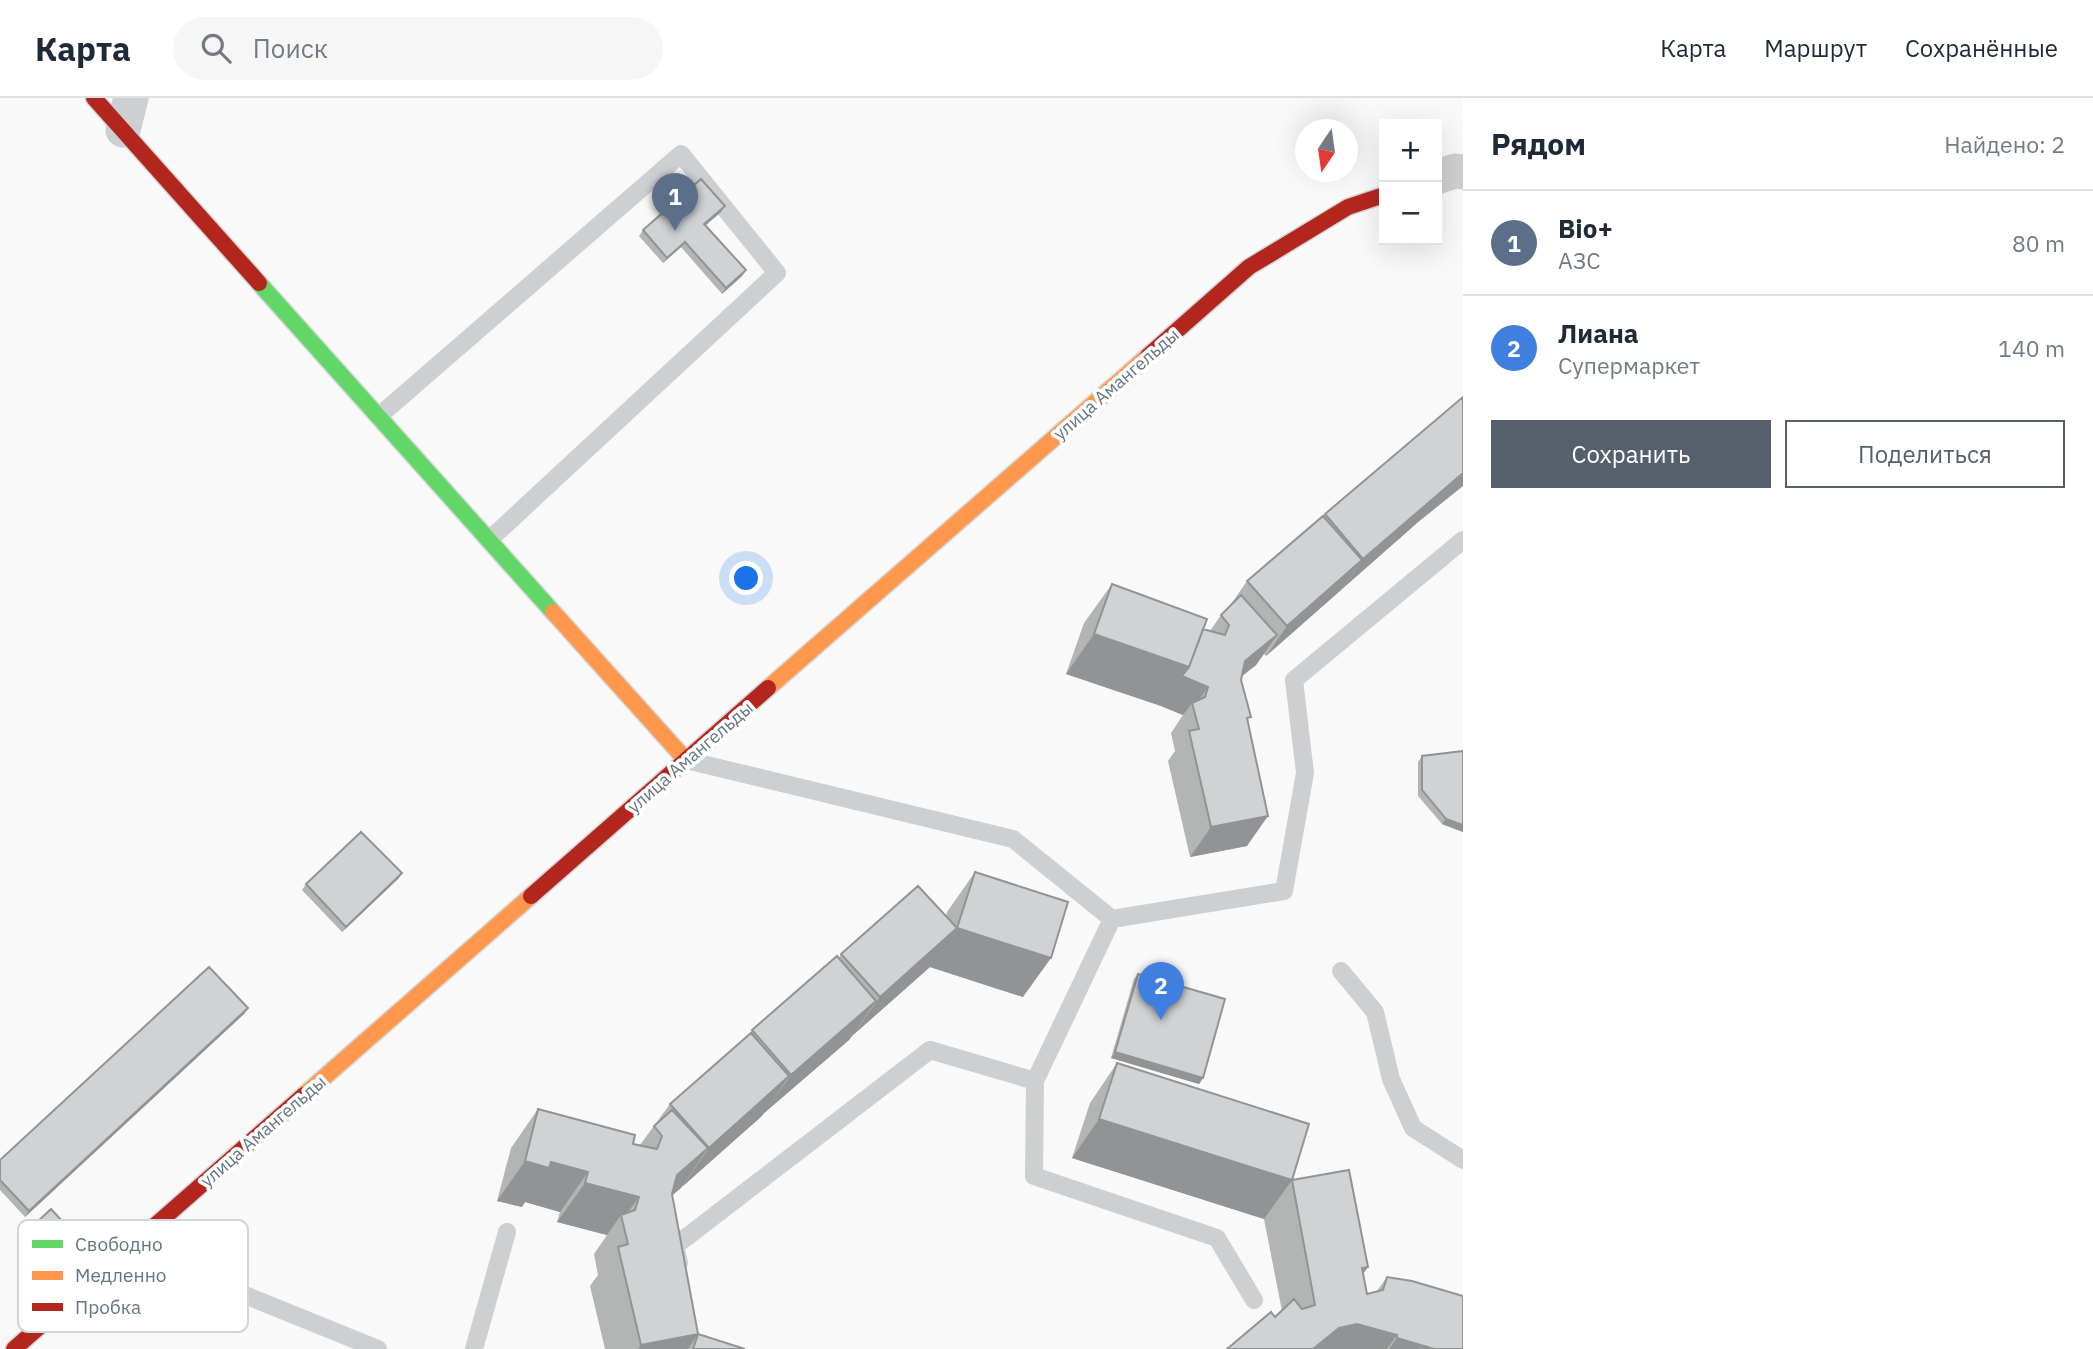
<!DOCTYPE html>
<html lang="ru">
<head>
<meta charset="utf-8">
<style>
	body { margin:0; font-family:"IBM Plex Sans",sans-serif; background:#f6f6f7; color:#1f2937 }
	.controls { position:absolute; right:21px; top:21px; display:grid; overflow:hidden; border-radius:0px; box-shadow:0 7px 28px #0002 }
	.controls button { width:63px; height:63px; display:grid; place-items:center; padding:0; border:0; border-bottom:2px solid #e0e1e3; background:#fff; color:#1f2937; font:35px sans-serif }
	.compass { position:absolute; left:1295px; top:21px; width:63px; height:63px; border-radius:50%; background:#fff; box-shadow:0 7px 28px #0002; rotate:193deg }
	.you { position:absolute; left:747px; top:481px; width:24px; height:24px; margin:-18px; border:5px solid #fff; border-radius:50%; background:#1a73e8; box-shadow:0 0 0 10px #1a73e833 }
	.badge { display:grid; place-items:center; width:46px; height:46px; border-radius:50%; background:#56606c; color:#fff; font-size:23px; font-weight:700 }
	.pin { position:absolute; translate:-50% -58px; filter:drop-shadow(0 2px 4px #0008) }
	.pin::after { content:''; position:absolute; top:37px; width:24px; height:21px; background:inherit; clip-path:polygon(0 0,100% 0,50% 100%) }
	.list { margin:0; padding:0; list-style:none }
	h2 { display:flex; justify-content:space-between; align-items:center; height:91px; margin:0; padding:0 28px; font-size:30px }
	h2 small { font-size:23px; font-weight:400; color:#747a83 }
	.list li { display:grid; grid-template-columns:46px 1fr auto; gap:21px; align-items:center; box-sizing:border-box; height:105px; padding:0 28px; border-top:2px solid #e0e1e3 }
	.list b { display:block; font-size:26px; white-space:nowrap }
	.list p { margin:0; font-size:23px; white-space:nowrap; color:#747a83 }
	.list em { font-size:23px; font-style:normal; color:#747a83 }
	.actions { display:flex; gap:14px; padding:21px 28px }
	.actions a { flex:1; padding:16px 0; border:2px solid #56606c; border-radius:0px; text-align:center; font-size:24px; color:#56606c }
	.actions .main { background:#56606c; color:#fff }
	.icon { flex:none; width:38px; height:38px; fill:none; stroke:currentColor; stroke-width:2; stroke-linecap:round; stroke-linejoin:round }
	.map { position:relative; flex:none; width:1463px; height:1251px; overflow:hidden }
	header { display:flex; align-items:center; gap:42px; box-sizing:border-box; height:98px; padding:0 35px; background:#fff; border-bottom:2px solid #e0e1e3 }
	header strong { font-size:33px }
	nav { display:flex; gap:38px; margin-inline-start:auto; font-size:24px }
	.search { width:490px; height:63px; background:#f6f6f7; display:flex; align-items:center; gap:18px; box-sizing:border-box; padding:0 24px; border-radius:38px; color:#747a83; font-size:26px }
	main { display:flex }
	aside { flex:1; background:#fff }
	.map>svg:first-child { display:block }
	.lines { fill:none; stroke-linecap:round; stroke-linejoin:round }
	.fast-casing { stroke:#d5d6d7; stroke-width:19 }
	.slow-casing { stroke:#d5d6d7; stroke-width:19 }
	.jam-casing { stroke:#d5d6d7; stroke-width:19 }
	.lane { stroke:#cecfd0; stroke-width:18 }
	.street { stroke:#cecfd0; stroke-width:35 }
	.fast { stroke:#63d668; stroke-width:16 }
	.slow { stroke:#ff974d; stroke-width:16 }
	.jam { stroke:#b3261e; stroke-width:16 }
	.wall { fill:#b3b5b5 }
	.shaded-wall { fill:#929394 }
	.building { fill:#d0d2d3; stroke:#929394; stroke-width:2 }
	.labels { text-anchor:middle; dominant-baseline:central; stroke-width:7; stroke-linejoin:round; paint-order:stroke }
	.street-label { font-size:18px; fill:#657683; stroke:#fff }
	.key { fill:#fff; stroke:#d1d6da; stroke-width:2 }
	.key-label { font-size:19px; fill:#657683 }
</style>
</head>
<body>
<header>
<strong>Карта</strong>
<div class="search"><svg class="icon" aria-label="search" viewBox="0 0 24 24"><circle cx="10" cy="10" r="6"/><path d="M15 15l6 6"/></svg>Поиск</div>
<nav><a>Карта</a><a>Маршрут</a><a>Сохранённые</a></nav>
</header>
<main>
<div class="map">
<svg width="1463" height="1251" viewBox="0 0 1463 1251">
	<rect width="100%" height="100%" fill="#f9f9f9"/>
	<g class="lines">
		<g class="fast-casing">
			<path id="fast" d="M259 185 553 514"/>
		</g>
		<g class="slow-casing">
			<path id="slow" d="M553 514 686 662
				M768 590 1148 258
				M304 997 531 798"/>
		</g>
		<g class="jam-casing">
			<path id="jam" d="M94 0 259 185
				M1148 258 1249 169 1348 109 1384 97
				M531 798 768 590
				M14 1251 304 997"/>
		</g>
		<path class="lane" d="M379 318 681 56 777 175 489 442
			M686 662 1013 741 1112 821 1035 983 1034 1078 1217 1140 1254 1202
			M1112 821 1284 793 1305 675 1294 582 1463 442
			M1341 873 1375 914 1391 981 1413 1030 1463 1062
			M129 1150 378 1251
			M679 1165 675 1148 930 952 1035 983
			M474 1251 507 1134"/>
		<path class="street" d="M123 32 131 0
			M1437 79 1455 73 1463 74"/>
		<use href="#fast" class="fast"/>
		<use href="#slow" class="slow"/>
		<use href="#jam" class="jam"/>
	</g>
	<path class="wall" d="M725 108 721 114 706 127 746 172 742 178 722 196 681 149 663 165 639 138 643 132Z
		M1325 416 1417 425 1266 558 1264 556 1256 567 1241 579V582L1248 624 1247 748 1190 759 1168 663 1175 653 1171 635 1183 617 1161 608 1066 576 1084 525 1112 486 1203 531 1210 533 1221 517 1229 509 1247 483Z
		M1463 653V734L1442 726 1418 698V664L1422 658Z
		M975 774 1023 899 930 869 852 938 849 942 763 1016 672 1097 698 1236 745 1251H605L590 1188 598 1177 594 1156 607 1137 557 1124 560 1114 525 1104 522 1109 497 1103 511 1050 538 1011 633 1046 640 1047 670 1006 750 936 752 932 839 860 841 856 946 818 947 814Z
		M402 775 398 781 342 834 302 792 306 786Z
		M1138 876 1203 980 1199 986 1111 960 1134 881Z
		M248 910 244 916 25 1119 0 1092V1062Z
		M1117 965 1292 1082 1363 1177 1367 1196 1377 1193 1387 1179 1463 1251H1227L1275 1219 1282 1213 1264 1121 1072 1060 1090 1005Z
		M36 1125 60 1131 46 1145 32 1130Z"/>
	<path class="shaded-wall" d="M725 108 721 114 700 132 704 126Z
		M685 144 681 149 663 165 667 160Z
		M746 172 742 178 722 196 726 190Z
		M1463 375V388L1417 425 1342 491 1363 461Z
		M1362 462 1341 492 1266 558 1287 528Z
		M1094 536 1189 569 1208 589 1193 610 1192 605 1183 617 1161 608 1066 576Z
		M1277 537 1256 567 1223 593 1245 563Z
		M1268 718 1247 748 1190 759 1211 729Z
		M1446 721 1463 727V734L1442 726Z
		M402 775 398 781 342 834 346 829Z
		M957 830 1051 860 1023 899 930 869 852 938 880 899Z
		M876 903 849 942 763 1016 791 977Z
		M248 910 244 916 25 1119 29 1113Z
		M1115 954 1203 980 1199 986 1111 960Z
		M789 978 762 1018 682 1089 709 1050Z
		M1099 1021 1292 1082 1264 1121 1072 1060Z
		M708 1050 681 1090 649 1117 677 1077Z
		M525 1063 551 1064 588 1074 560 1114 525 1104 522 1109 497 1103Z
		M585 1085 639 1099 622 1122 621 1117 607 1137 557 1124Z
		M64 1125 60 1131 46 1145 50 1139Z
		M1368 1169 1341 1208 1362 1170Z
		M1357 1226 1397 1237 1387 1251H1313L1339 1230Z
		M698 1236 688 1251H638L641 1247Z
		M1397 1240 1434 1251H1389Z"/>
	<path class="building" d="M701 81 725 108 704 126 746 172 726 190 685 144 667 160 643 132Z
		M1463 299V375L1363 461 1325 416Z
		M1323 418 1362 462 1287 528 1247 483Z
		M1112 486 1207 521 1189 569 1094 536Z
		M1241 497 1277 537 1245 563 1241 582 1251 619 1247 620 1268 718 1211 729 1189 633 1199 631 1192 605 1205 599 1208 589 1182 578 1189 569 1203 531 1225 537 1229 527 1221 517Z
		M1463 653V727L1446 721 1422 692V658Z
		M361 734 402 775 346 829 306 786Z
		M975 774 1068 804 1051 860 957 830Z
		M918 788 957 830 880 899 841 856Z
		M837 858 876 903 791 977 752 932Z
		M209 869 248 910 29 1113 0 1082V1062Z
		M1138 876 1225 901 1203 980 1115 954Z
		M751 935 789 978 709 1050 670 1006Z
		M1117 965 1309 1026 1292 1082 1099 1021Z
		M538 1011 635 1037 633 1046 657 1051 662 1038 654 1028 672 1012 708 1050 677 1077 672 1096 698 1236 745 1251H693L698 1236 641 1247 618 1149 628 1146 621 1117 635 1112 639 1099 585 1085 588 1074 551 1064 549 1070 525 1063Z
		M1349 1072 1368 1169 1362 1170 1367 1196 1383 1192 1387 1179 1412 1183 1463 1198V1251H1434L1397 1240V1237L1357 1226 1339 1230 1313 1251H1227L1271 1214 1275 1219 1294 1201 1302 1211 1315 1207 1292 1082Z
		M51 1111 64 1125 50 1139 36 1125Z"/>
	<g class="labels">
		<g class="street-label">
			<text transform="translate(1116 286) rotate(-41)">улица Амангельды</text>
			<text transform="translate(690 659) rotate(-41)">улица Амангельды</text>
			<text transform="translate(263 1033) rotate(-41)">улица Амангельды</text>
		</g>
	</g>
	<rect x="18" y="1122" width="230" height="112" rx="10" class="key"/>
	<rect x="32" y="1142" width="31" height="8" fill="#63d668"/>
	<rect x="32" y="1173" width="31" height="9" fill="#ff974d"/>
	<rect x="32" y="1205" width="31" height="8" fill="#b3261e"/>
	<g class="key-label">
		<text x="75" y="1153">Свободно</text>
		<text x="75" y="1184">Медленно</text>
		<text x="75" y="1216">Пробка</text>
	</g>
</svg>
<div class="controls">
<button>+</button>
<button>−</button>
</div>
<svg class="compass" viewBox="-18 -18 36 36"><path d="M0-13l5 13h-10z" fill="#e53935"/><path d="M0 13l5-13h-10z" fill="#747a83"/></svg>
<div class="you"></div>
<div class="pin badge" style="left:675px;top:133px;background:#5c6f8a">1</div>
<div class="pin badge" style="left:1161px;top:922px;background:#3f7fe0">2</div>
</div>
<aside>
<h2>Рядом<small>Найдено: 2</small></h2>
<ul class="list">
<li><span class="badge" style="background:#5c6f8a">1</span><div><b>Bio+</b><p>АЗС</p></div><em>80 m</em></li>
<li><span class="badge" style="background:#3f7fe0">2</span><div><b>Лиана</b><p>Супермаркет</p></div><em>140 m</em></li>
</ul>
<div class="actions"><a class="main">Сохранить</a><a>Поделиться</a></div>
</aside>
</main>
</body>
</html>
